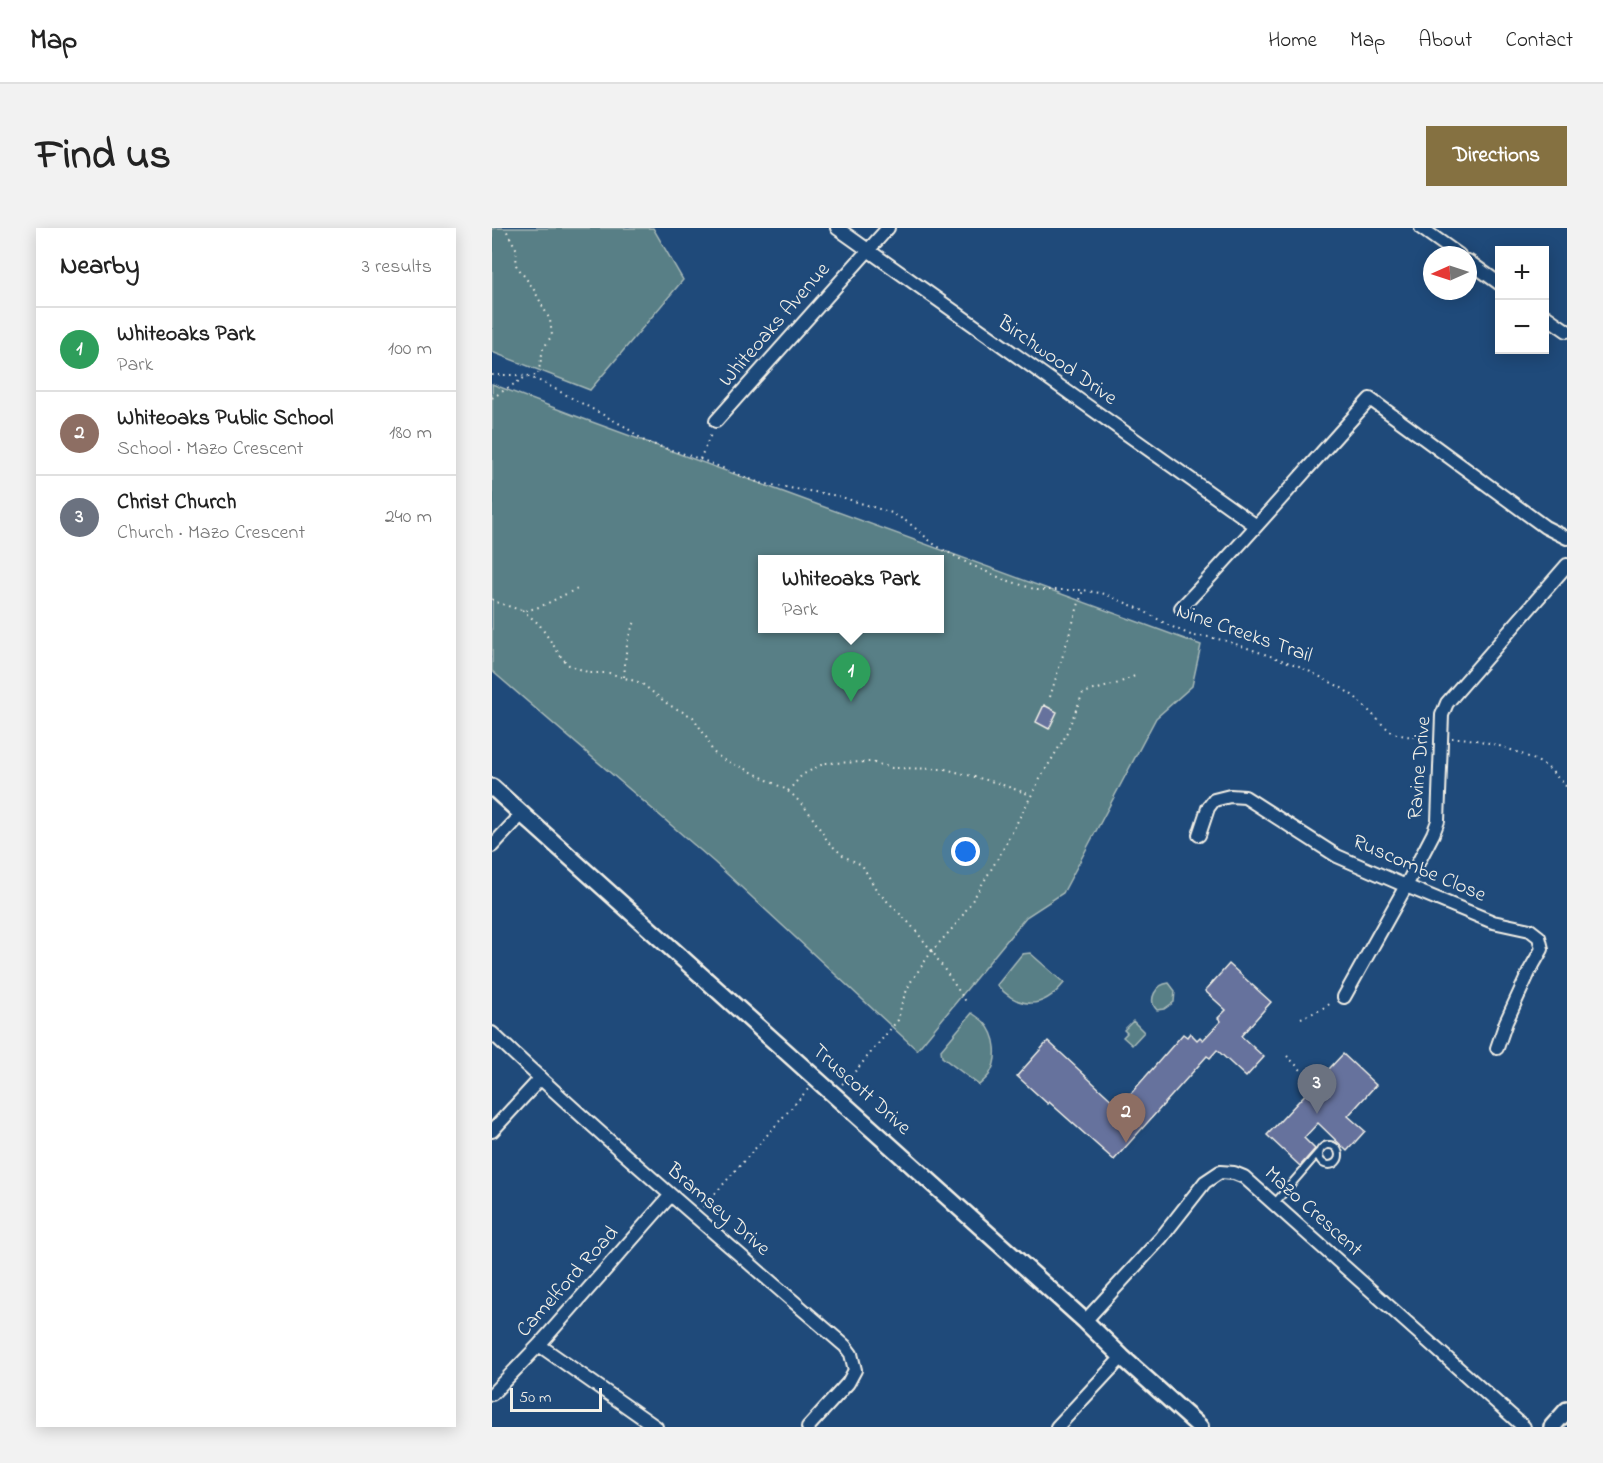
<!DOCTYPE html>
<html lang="en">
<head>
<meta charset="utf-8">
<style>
	body { margin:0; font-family:"Indie Flower",sans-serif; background:#f2f2f2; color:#222 }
	.controls { position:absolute; right:18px; top:18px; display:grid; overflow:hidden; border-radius:0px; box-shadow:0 3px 15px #0003 }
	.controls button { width:54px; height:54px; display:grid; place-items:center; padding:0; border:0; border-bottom:2px solid #e0e0e0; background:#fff; color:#222; font:30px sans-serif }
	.compass { position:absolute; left:931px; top:18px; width:54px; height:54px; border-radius:50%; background:#fff; box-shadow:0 3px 15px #0003; rotate:267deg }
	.scale { position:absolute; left:18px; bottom:15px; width:92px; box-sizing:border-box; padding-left:6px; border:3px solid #f4f1e8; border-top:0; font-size:16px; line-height:21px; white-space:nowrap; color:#f4f1e8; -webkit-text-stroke:4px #1f4a7a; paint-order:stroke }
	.you { position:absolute; left:474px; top:624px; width:21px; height:21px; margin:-15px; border:4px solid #fff; border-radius:50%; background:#1a73e8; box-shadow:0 0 0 9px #1a73e833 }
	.badge { display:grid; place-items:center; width:39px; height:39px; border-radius:50%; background:#857141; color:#fff; font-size:20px; font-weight:700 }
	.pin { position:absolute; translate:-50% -50px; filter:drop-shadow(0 2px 3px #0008) }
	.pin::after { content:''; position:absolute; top:32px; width:21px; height:18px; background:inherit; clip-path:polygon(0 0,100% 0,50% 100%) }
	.popup { position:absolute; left:266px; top:327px; width:186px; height:78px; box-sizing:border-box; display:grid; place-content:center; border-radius:0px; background:#fff; filter:drop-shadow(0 2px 4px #0005); font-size:20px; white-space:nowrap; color:#767676 }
	.popup b { font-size:22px; color:#222 }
	.popup::after { content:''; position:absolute; left:50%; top:100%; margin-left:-12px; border:12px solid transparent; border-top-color:#fff }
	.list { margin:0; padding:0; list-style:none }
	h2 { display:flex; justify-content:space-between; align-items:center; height:78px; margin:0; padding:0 24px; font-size:26px }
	h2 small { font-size:20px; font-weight:400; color:#767676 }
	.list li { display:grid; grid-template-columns:39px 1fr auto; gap:18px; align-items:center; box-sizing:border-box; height:84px; padding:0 24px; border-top:2px solid #e0e0e0 }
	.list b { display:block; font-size:22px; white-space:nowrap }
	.list p { margin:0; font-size:20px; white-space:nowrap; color:#767676 }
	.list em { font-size:20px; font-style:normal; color:#767676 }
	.map { position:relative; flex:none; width:1075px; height:1199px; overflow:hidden; border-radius:0px }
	header { display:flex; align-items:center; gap:36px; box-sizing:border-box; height:84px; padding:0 30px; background:#fff; border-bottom:2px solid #e0e0e0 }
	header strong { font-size:28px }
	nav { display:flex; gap:33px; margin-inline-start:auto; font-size:21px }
	.intro { display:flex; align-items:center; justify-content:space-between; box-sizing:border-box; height:144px; padding:0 36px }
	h1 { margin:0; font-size:42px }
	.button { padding:15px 27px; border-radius:0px; background:#857141; color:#fff; font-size:21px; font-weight:700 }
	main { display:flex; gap:36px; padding:0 36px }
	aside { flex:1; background:#fff; border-radius:0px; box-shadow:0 3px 15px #0003 }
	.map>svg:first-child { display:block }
	.green { fill:#587f86; stroke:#a6b8b7; stroke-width:1.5; fill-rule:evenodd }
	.building { fill:#66729d; stroke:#f4f1e8; stroke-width:1.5 }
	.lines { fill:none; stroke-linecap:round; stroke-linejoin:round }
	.service-casing { stroke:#f4f1e8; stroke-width:10 }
	.minor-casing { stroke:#f4f1e8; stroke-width:16 }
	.tertiary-casing { stroke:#f4f1e8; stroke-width:20 }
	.path { stroke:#f4f1e8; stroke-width:2; stroke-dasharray:1.5 4.5; stroke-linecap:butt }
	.service { stroke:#1f4a7a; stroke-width:6 }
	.minor { stroke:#1f4a7a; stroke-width:12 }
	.tertiary { stroke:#1f4a7a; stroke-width:15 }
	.labels { text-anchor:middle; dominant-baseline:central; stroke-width:4.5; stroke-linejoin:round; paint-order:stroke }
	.street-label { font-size:21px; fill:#f4f1e8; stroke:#1f4a7a }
</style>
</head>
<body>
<header>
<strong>Map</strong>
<nav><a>Home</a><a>Map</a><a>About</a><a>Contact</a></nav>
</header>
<div class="intro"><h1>Find us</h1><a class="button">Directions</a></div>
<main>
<aside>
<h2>Nearby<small>3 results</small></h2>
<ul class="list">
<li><span class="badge" style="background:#2e9e5b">1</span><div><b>Whiteoaks Park</b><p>Park</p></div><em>100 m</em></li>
<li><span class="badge" style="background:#8d6e63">2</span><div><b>Whiteoaks Public School</b><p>School · Mazo Crescent</p></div><em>180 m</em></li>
<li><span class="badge" style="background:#6b7280">3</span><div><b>Christ Church</b><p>Church · Mazo Crescent</p></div><em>240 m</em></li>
</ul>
</aside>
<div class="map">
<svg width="1075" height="1199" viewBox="0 0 1075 1199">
	<rect width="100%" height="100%" fill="#1f4a7a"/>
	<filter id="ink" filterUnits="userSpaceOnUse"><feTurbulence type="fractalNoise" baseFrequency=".0167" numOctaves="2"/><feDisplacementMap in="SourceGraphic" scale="12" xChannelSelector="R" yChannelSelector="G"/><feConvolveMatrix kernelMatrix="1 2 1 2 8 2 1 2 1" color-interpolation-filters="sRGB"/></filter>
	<g filter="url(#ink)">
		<path class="green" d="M0 0H161L191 52 98 162 0 124Z
			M0 156 81 187 709 417 700 458 664 490 571 665 534 689 425 822 222 634 0 443ZM270 332H448V400H270Z
			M538 725 572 755C551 781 527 782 505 757L530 726Z
			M677 755 683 763 682 774 672 781 665 782C655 772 664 756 677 755Z
			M480 785C484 788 489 791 492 794 505 808 507 831 497 847 494 851 490 854 487 857L450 829 449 822Z
			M641 793 652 804 640 817 631 809 635 805 632 802Z"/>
		<path class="building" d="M552 477 565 484 557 501 544 494Z
			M737 736 779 774 749 808 772 829 754 849 725 822 718 830 715 828 622 932 557 874 556 876 525 848 556 813 627 879 691 806 695 809 698 805 705 812 708 809 711 812 729 793 726 790 734 782 713 763Z
			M851 826 884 857 856 888 873 903 855 923 826 895 812 910 823 921 808 938 775 907Z"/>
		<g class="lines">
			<g class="service-casing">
				<path id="service" d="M827 927a10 10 0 1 1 20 0a10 10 0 1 1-20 0Z
					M782 976 826 925"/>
			</g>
			<g class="minor-casing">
				<path id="minor" d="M345 0 763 297
					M929 0 967 27
					M976 33 1008 56
					M1052 87 1075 103
					M224 193 396 0
					M689 380C754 312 815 240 878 171L1053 299 1075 310
					M707 607 716 580 722 572 738 568 753 569 845 628 914 658 1001 694 1038 702 1047 709 1050 721 1038 742 1014 794 1005 820
					M0 618 30 586
					M852 769 914 658 941 606 946 593 950 487 955 475 1075 337
					M0 805C114 913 234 1015 353 1118L359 1126 363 1142 356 1155 316 1199
					M0 903 48 851
					M593 1093 669 1010 713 954 728 944 742 945 752 949 1032 1199
					M47 1117 164 1199
					M0 1166 47 1117 179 967
					M565 1199 630 1129"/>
			</g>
			<g class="tertiary-casing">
				<path id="tertiary" d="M0 559 593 1093 630 1129 708 1199
					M1060 1199 1075 1182"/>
			</g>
			<path class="path" d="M0 147H24L35 148 50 154 132 198 154 214 208 231 268 255 346 268 400 285 417 295 443 317 477 336 511 351 545 362H591L613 366 648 381 676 397 701 408 717 409 735 413 807 438 848 459 863 469 891 497 901 505 913 508 936 510
				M0 170 35 148 46 147 51 121 60 107 58 92 41 60 24 37 25 22 13 0
				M208 231 220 204
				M0 371 3 374C12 376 22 381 31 382 48 383 71 365 89 360
				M30 382 47 396 70 430 77 437 98 445H117L149 455 177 477 201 489 214 509 221 524 233 533 250 539 293 561 302 568 316 583 337 615 353 629 370 637 385 663 418 696 440 723 475 775
				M132 449C134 430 133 411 143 394
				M558 469 591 362
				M960 510C987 509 1032 524 1055 539 1062 545 1068 553 1075 559
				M296 563 310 547 333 535 379 534 400 540 453 541 502 554 539 567
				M809 790 826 783 841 774
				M795 828 823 856
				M350 856 356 852 406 792 410 774 418 755 440 723 467 693 485 665 509 625 549 549 572 511 591 465 624 456 645 447
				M211 979 317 860"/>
			<use href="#service" class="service"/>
			<use href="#minor" class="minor"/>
			<use href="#tertiary" class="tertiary"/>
		</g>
	</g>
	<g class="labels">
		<g class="street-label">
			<text transform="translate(283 97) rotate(-49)">Whiteoaks Avenue</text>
			<text transform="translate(565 133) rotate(35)">Birchwood Drive</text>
			<text transform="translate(752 406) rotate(19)">Nine Creeks Trail</text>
			<text transform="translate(928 540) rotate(-85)">Ravine Drive</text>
			<text transform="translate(927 641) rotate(23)">Ruscombe Close</text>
			<text transform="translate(369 862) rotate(42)">Truscott Drive</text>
			<text transform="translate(226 982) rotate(41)">Bramsey Drive</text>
			<text transform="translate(821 984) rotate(42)">Mazo Crescent</text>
			<text transform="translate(76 1054) rotate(-48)">Camelford Road</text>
		</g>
	</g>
</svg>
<div class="controls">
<button>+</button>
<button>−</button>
</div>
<svg class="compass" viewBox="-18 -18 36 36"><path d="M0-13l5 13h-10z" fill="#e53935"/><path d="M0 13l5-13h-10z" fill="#767676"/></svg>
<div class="scale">50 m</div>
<div class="you"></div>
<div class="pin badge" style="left:359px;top:474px;background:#2e9e5b">1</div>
<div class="popup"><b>Whiteoaks Park</b>Park</div>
<div class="pin badge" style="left:634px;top:915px;background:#8d6e63">2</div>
<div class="pin badge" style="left:825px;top:886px;background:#6b7280">3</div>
</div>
</main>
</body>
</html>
